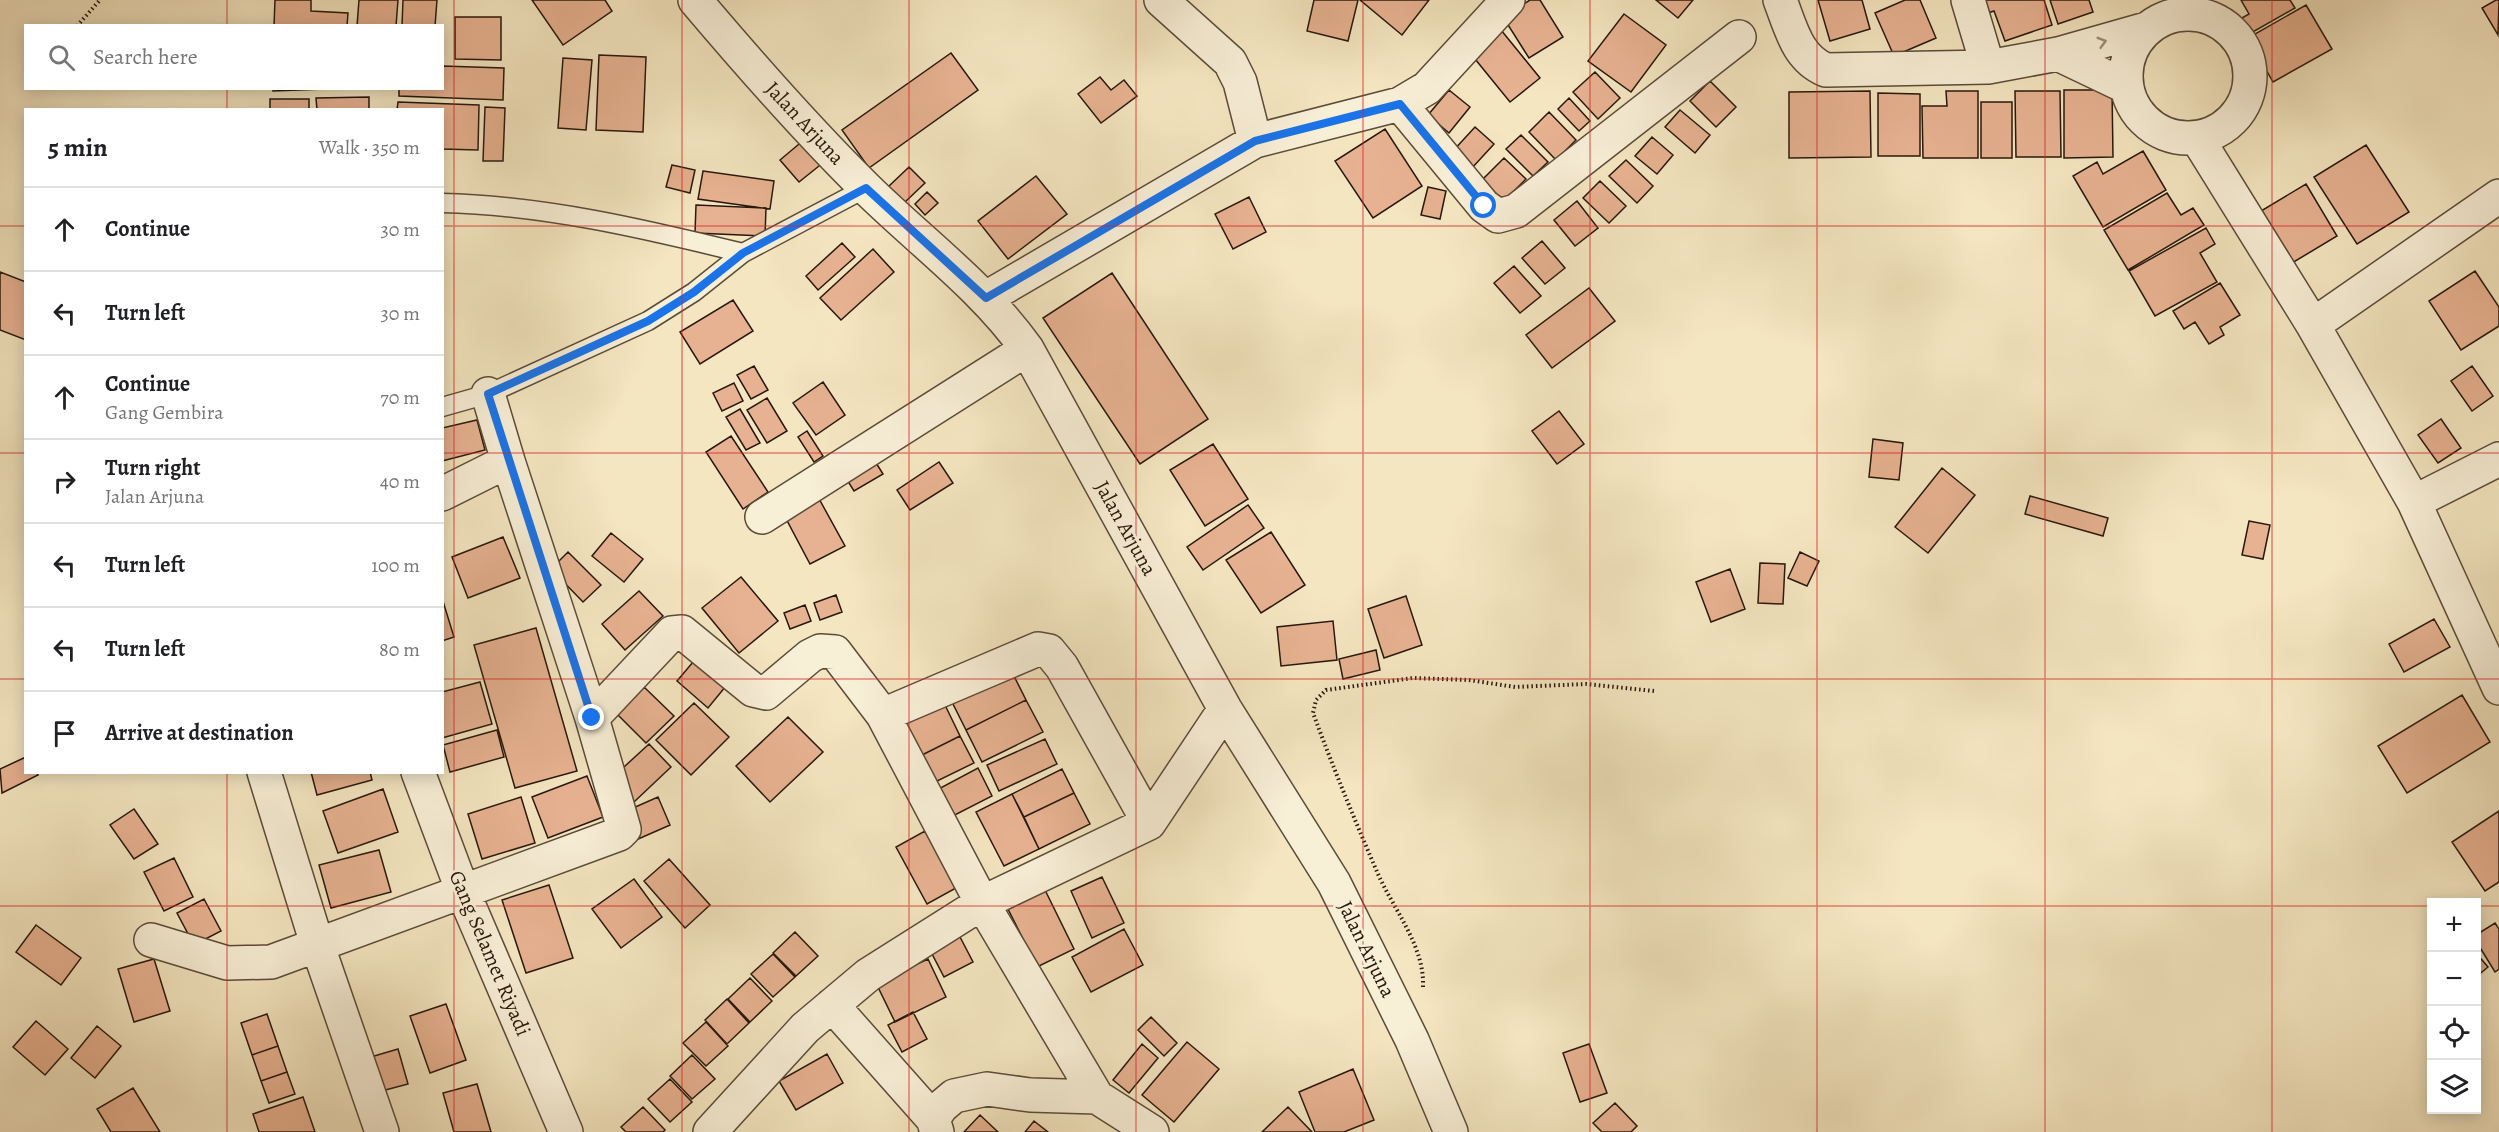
<!DOCTYPE html>
<html lang="en">
<head>
<meta charset="utf-8">
<style>
	body { margin:0; font-family:Alegreya,serif; background:#f2f2f2; color:#202124 }
	.controls { position:absolute; right:18px; bottom:18px; display:grid; overflow:hidden; border-radius:0px; box-shadow:0 3px 15px #0003 }
	.controls button { width:54px; height:54px; display:grid; place-items:center; padding:0; border:0; border-bottom:2px solid #e0e0e0; background:#fff; color:#202124; font:30px sans-serif }
	.stop { position:absolute; width:18px; height:18px; margin:-14px; border:4px solid #1a73e8; border-radius:50%; background:#fff }
	.stop.end { background:#1a73e8; border-color:#fff; box-shadow:0 2px 6px #0008 }
	.list { margin:0; padding:0; list-style:none }
	h2 { display:flex; justify-content:space-between; align-items:center; height:78px; margin:0; padding:0 24px; font-size:26px }
	h2 small { font-size:20px; font-weight:400; color:#757577 }
	.list li { display:grid; grid-template-columns:39px 1fr auto; gap:18px; align-items:center; box-sizing:border-box; height:84px; padding:0 24px; border-top:2px solid #e0e0e0 }
	.list b { display:block; font-size:22px; white-space:nowrap }
	.list p { margin:0; font-size:20px; white-space:nowrap; color:#757577 }
	.list em { font-size:20px; font-style:normal; color:#757577 }
	.icon { flex:none; width:33px; height:33px; fill:none; stroke:currentColor; stroke-width:2; stroke-linecap:round; stroke-linejoin:round }
	.map { position:relative; flex:none; width:2499px; height:1132px; overflow:hidden }
	.search { position:absolute; background:#fff; box-shadow:0 3px 15px #0003; left:24px; top:24px; width:420px; height:66px; display:flex; align-items:center; gap:15px; box-sizing:border-box; padding:0 21px; border-radius:0px; color:#757577; font-size:22px }
	.panel { position:absolute; background:#fff; box-shadow:0 3px 15px #0003; left:24px; top:108px; width:420px; height:666px; border-radius:0px }
	.map>svg:first-child { display:block }
	.building { fill:#e7b291; stroke:#28180b; stroke-width:1.5 }
	.lines { fill:none; stroke-linecap:round; stroke-linejoin:round }
	.service-casing { stroke:#5b4c38; stroke-width:21 }
	.minor-casing { stroke:#5b4c38; stroke-width:36 }
	.path { stroke:#28180b; stroke-width:4; stroke-dasharray:1.5 3; stroke-linecap:butt }
	.service { stroke:#f8efd7; stroke-width:18 }
	.minor { stroke:#f8efd7; stroke-width:33 }
	.oneway { stroke:#9a8e7b }
	.route { stroke:#1a73e8; stroke-width:8 }
	.grid { fill:none; stroke:#d62828; stroke-width:1.5; stroke-opacity:0.55 }
	.labels { text-anchor:middle; dominant-baseline:central; stroke-width:5; stroke-linejoin:round; paint-order:stroke }
	.street-label { font-size:21px; fill:#28180b; stroke:#f8efd7 }
</style>
</head>
<body>
<div class="map">
<svg width="2499" height="1132" viewBox="0 0 2499 1132">
	<rect width="100%" height="100%" fill="#f4e6c1"/>
	<filter id="stains"><feTurbulence type="fractalNoise" baseFrequency=".00333" numOctaves="4"/><feColorMatrix values="0 0 0 0 .2 0 0 0 0 .09 0 0 0 0 .02 0 0 0 .5 -.17"/></filter>
	<radialGradient id="worn" r=".72"><stop offset=".6" stop-color="#630" stop-opacity="0"/><stop offset="1" stop-color="#630" stop-opacity=".3"/></radialGradient>
	<path class="building" d="M275 0H311V11L348 13 347 26H274Z
		M359 0H398L396 26H357Z
		M403 0H437L435 26H402Z
		M532 0H605L612 11 563 45Z
		M1314 0H1358L1348 41 1307 31Z
		M1360 0H1429L1402 35Z
		M1530 0H1540L1563 37 1529 58 1503 17Z
		M1656 0H1693L1678 18Z
		M1818 0H1862L1870 29 1830 41Z
		M1905 0H1920L1936 38 1894 56 1875 13Z
		M1977 0H2044L2052 25 2005 41 1994 11 1982 15Z
		M2050 0H2089L2093 12 2058 24Z
		M2241 0H2290L2295 8 2244 37 2235 22 2249 14Z
		M2496 0H2499L2498 35 2482 8Z
		M2306 5 2332 49 2273 82 2248 38Z
		M1624 14 1666 45 1631 92 1588 61Z
		M455 17H501V60L455 59Z
		M1501 30 1540 78 1510 102 1471 54Z
		M951 53 978 90 869 168 842 130Z
		M599 55 646 57 643 132 596 130Z
		M563 58 592 60 586 130 558 128Z
		M442 66 504 68 503 100 399 96V88H442Z
		M1595 72 1620 98 1598 119 1573 92Z
		M1100 77 1111 90 1124 80 1137 96 1101 123 1078 94Z
		M1710 81 1736 107 1716 127 1690 101Z
		M273 88H352L273 91Z
		M1449 90 1470 107 1449 133 1428 115Z
		M2064 90H2112L2113 157 2064 158Z
		M1870 91 1871 157 1789 158V92Z
		M1946 91H1978V158H1923L1922 106H1947Z
		M2015 91H2060L2061 157H2016Z
		M1878 93 1920 94V156H1878Z
		M369 97V110H317L316 98Z
		M1569 98 1590 121 1579 131 1558 109Z
		M270 99H309V110H270Z
		M398 102 479 105 478 150 442 149V110H397Z
		M1981 102H2012V158H1981Z
		M485 107 505 108 503 161H483Z
		M1680 110 1710 135 1695 153 1665 127Z
		M1549 112 1576 140 1556 160 1529 132Z
		M1475 127 1494 144 1472 168 1453 151Z
		M1385 129 1422 186 1373 218 1335 161Z
		M1521 135 1548 162 1533 176 1506 149Z
		M1652 137 1673 155 1657 174 1635 156Z
		M805 139 824 162 799 182 780 160Z
		M2366 145 2409 212 2357 244 2314 177Z
		M2143 151 2166 190 2103 227 2073 176 2097 162 2103 174Z
		M1504 158 1526 179 1504 201 1482 180Z
		M1626 160 1653 186 1637 203 1609 176Z
		M672 165 695 170 690 193 666 187Z
		M909 167 925 183 904 203 888 187Z
		M703 171 774 181 770 209 698 199Z
		M1036 176 1067 214 1008 259 978 221Z
		M1600 181 1626 206 1609 223 1583 198Z
		M2306 184 2337 236 2292 263 2261 211Z
		M1428 187 1446 191 1440 219 1421 215Z
		M927 192 938 203 925 215 915 204Z
		M2167 193 2181 215 2193 208 2204 225 2128 270 2104 230Z
		M1249 197 1266 232 1233 249 1215 214Z
		M1577 201 1598 228 1575 246 1554 220Z
		M696 205 766 208 765 236 695 233Z
		M2206 228 2215 244 2200 253 2217 282 2155 316 2129 271Z
		M1542 241 1565 268 1545 284 1522 258Z
		M842 243 855 257 818 290 806 276Z
		M873 249 894 272 841 320 820 298Z
		M1514 266 1541 296 1520 313 1494 283Z
		M2475 271 2499 307V326L2461 350 2429 301Z
		M0 272 26 282V340L0 330Z
		M1112 273 1208 419 1140 464 1043 318Z
		M2220 283 2240 315 2220 327 2224 335 2209 344 2195 322 2184 329 2173 311Z
		M1589 288 1615 321 1552 368 1526 335Z
		M733 300 753 331 700 364 680 332Z
		M754 366 768 390 751 399 737 375Z
		M2472 366 2493 396 2472 411 2451 381Z
		M823 382 845 415 816 435 793 403Z
		M734 383 743 401 722 411 713 393Z
		M767 398 787 431 767 443 747 410Z
		M740 409 760 443 746 450 726 417Z
		M1559 411 1584 444 1557 464 1532 431Z
		M2441 419 2461 448 2438 463 2418 435Z
		M477 420 485 450 442 461V428Z
		M807 431 823 456 814 462 798 437Z
		M731 436 768 492 743 509 706 452Z
		M1873 439 1903 443 1899 480 1869 477Z
		M1213 444 1248 499 1205 526 1170 470Z
		M873 458 883 474 854 491 844 475Z
		M939 462 953 483 910 510 897 490Z
		M1942 468 1975 495 1928 553 1895 527Z
		M817 495 845 546 810 564 783 513Z
		M2030 496 2108 518 2103 536 2025 514Z
		M1248 505 1264 528 1203 570 1187 547Z
		M2249 521 2270 525 2263 559 2242 555Z
		M1271 532 1305 585 1261 613 1226 560Z
		M611 533 643 559 624 582 592 556Z
		M503 537 520 578 468 598 452 557Z
		M568 552 601 585 583 602 551 569Z
		M1800 552 1819 561 1807 586 1788 578Z
		M1760 563 1785 564 1783 604 1758 603Z
		M1730 569 1745 609 1711 622 1696 582Z
		M741 577 778 621 739 653 702 608Z
		M639 591 663 616 625 650 602 624Z
		M836 595 842 612 820 620 814 603Z
		M1406 596 1422 645 1384 658 1368 609Z
		M442 598 454 637 442 641Z
		M805 605 811 621 790 629 784 613Z
		M2434 619 2450 647 2404 672 2389 644Z
		M1333 621 1337 660 1281 666 1277 627Z
		M536 628 577 771 515 788 474 645Z
		M1376 650 1380 670 1343 679 1339 659Z
		M699 655 730 681 708 708 677 681Z
		M1010 668 1026 700 966 730 950 698Z
		M480 682 492 724 442 738V692Z
		M644 687 674 716 646 743 617 714Z
		M2462 695 2490 742 2407 793 2378 746Z
		M1026 700 1043 732 982 762 966 730Z
		M694 703 729 737 691 775 656 740Z
		M944 703 960 736 918 757 902 724Z
		M788 717 823 752 770 802 736 766Z
		M497 730 504 757 450 772 443 745Z
		M960 736 974 763 931 784 918 757Z
		M1045 739 1057 764 999 791 987 765Z
		M649 744 671 767 634 802 612 778Z
		M26 757V772H36L38 775 2 793 0 769Z
		M978 768 992 796 945 820 931 793Z
		M1062 769 1074 793 1024 817 1012 794Z
		M311 772H370L372 780 317 795Z
		M587 776 603 817 548 838 532 797Z
		M383 789 398 832 338 853 323 811Z
		M1074 793 1090 824 1039 849 1024 817Z
		M1012 794 1039 849 1004 866 976 812Z
		M521 797 535 843 482 859 468 814Z
		M658 797 670 825 636 840 624 812Z
		M134 809 158 844 134 859 110 825Z
		M2499 811V882L2485 891 2452 842Z
		M925 831 956 888 927 904 896 847Z
		M379 850 391 892 331 908 319 865Z
		M174 858 193 897 164 911 144 872Z
		M669 859 710 905 685 928 644 881Z
		M1102 877 1124 923 1092 938 1071 891Z
		M634 879 662 917 621 948 592 909Z
		M549 885 573 958 526 973 502 900Z
		M1045 890 1074 949 1037 967 1008 909Z
		M204 899 221 931 194 945 177 913Z
		M2495 923 2499 929V969L2495 972 2476 941V935Z
		M36 925 81 958 61 985 16 952Z
		M1124 929 1143 965 1091 992 1072 957Z
		M795 932 818 956 796 976 773 953Z
		M959 935 973 962 944 977 930 950Z
		M2476 953 2488 967 2476 977Z
		M773 954 795 977 773 997 751 974Z
		M154 959 170 1011 134 1022 118 969Z
		M928 959 946 997 895 1022 876 983Z
		M750 978 772 1001 750 1022 728 999Z
		M727 999 749 1023 727 1044 705 1020Z
		M446 1004 466 1060 430 1073 410 1016Z
		M913 1012 927 1039 902 1052 888 1025Z
		M267 1014 278 1046 252 1055 241 1023Z
		M1151 1017 1177 1043 1164 1056 1138 1030Z
		M36 1021 68 1049 45 1075 13 1047Z
		M706 1022 728 1046 706 1066 683 1043Z
		M97 1026 121 1046 95 1078 71 1058Z
		M1187 1042 1219 1069 1174 1122 1142 1095Z
		M1142 1044 1158 1058 1129 1093 1113 1080Z
		M1589 1044 1607 1093 1580 1102 1563 1053Z
		M278 1046 287 1072 261 1081 252 1055Z
		M398 1049 408 1084 374 1093 364 1059Z
		M827 1054 843 1083 796 1110 779 1081Z
		M692 1055 715 1079 692 1099 670 1076Z
		M1353 1069 1374 1120 1344 1132H1315L1299 1092Z
		M287 1072 295 1094 269 1103 261 1081Z
		M670 1079 692 1102 670 1122 648 1099Z
		M477 1084 491 1132H454L443 1093Z
		M133 1088 160 1132H111L97 1109Z
		M303 1097 315 1132H259L253 1114Z
		M1615 1103 1637 1126 1631 1132H1602L1593 1123Z
		M643 1107 665 1130 663 1132H626L621 1127Z
		M1288 1107 1312 1132H1262Z
		M980 1115 998 1132H964Z
		M1034 1121 1048 1132H1025Z"/>
	<g class="lines">
		<g class="service-casing">
			<path id="service" d="M442 203C543 205 645 229 743 253
				M442 407 488 394 648 321 694 292 743 253 866 188"/>
		</g>
		<g class="minor-casing">
			<path id="minor" d="M695 0C750 65 806 129 867 189 921 242 983 287 1027 349L1225 709 1334 883 1412 1040 1451 1132
				M1780 0C1791 28 1797 58 1826 70L1988 67 2058 54 2146 29
				M1968 0 1988 67
				M2126 76a62 62 0 1 1 124 0a62 62 0 1 1-124 0Z
				M2058 54 2125 86
				M1400 104 1484 206 1498 216 1516 211 1739 37
				M2197 138 2313 325
				M1255 141 1400 104 1427 88 1508 0
				M2499 196 2313 325 2414 502 2499 688
				M986 298 1255 141 1240 82 1230 62 1161 0
				M488 394 508 461
				M2414 502 2499 459
				M762 517 1027 349
				M883 715 1038 649 1049 651 1062 667 1149 823
				M592 718 672 633 682 632 753 690 766 693 810 656 820 651 835 652 883 715 982 903 1097 1097
				M264 772 317 944 382 1132
				M418 772 463 892 566 1132
				M151 940 227 963 271 962 619 834 624 829 592 718 508 461 442 494
				M832 1005 933 1119 937 1132
				M933 1119 941 1107 954 1096 987 1089 1030 1095 1097 1097 1152 1132
				M710 1132 805 1028 868 975 982 903 1149 823 1225 709"/>
		</g>
		<path class="path" d="M77 26 100 0
			M1423 987C1425 947 1394 910 1378 874 1355 821 1333 767 1313 713L1316 700 1326 690 1413 678 1469 680 1515 687 1586 684 1654 691"/>
		<use href="#service" class="service"/>
		<use href="#minor" class="minor"/>
	</g>
	<defs><path id="oneway-chevron" d="M-2-3.5L2.5 0L-2 3.5" fill="none" stroke-width="1.6" stroke-linecap="round" stroke-linejoin="round" transform="scale(1.5)"/></defs>
	<use class="oneway" href="#oneway-chevron" transform="translate(2102 42) rotate(-16)"/>
	<g class="lines">
		<path class="route" d="M592 718 488 394 648 321 694 292 743 253 866 188 986 298 1255 141 1400 104 1484 206"/>
	</g>
	<path class="grid" d="M227 0V26M454 0V1132M682 0V1132M909 0V1132M1136 0V1132M1363 0V1132M1590 0V1132M1817 0V1132M2045 0V1132M2272 0V1132M227 88V110M0 226H26M442 226H2499M0 453H26M442 453H2499M0 679H26M442 679H2499M227 772V1132M0 906H2432M2476 906H2499"/>
	<g class="labels">
		<g class="street-label">
			<text transform="translate(805 123) rotate(47)">Jalan Arjuna</text>
			<text transform="translate(1126 528) rotate(61)">Jalan Arjuna</text>
			<text transform="translate(1367 949) rotate(64)">Jalan Arjuna</text>
			<text transform="translate(490 953) rotate(67)">Gang Selamet Riyadi</text>
		</g>
	</g>
	<rect width="100%" height="100%" filter="url(#stains)"/>
	<rect width="100%" height="100%" fill="url(#worn)"/>
</svg>
<div class="controls">
<button>+</button>
<button>−</button>
<button><svg class="icon" aria-label="locate" viewBox="0 0 24 24"><circle cx="12" cy="12" r="6"/><path d="M12 2v4M12 18v4M2 12h4M18 12h4"/></svg></button>
<button><svg class="icon" aria-label="layers" viewBox="0 0 24 24"><path d="M12 4l9 5-9 5-9-5zM3 14l9 5 9-5"/></svg></button>
</div>
<div class="stop" style="left:1484px;top:206px"></div>
<div class="stop end" style="left:592px;top:718px"></div>
<div class="search"><svg class="icon" aria-label="search" viewBox="0 0 24 24"><circle cx="10" cy="10" r="6"/><path d="M15 15l6 6"/></svg>Search here</div>
<section class="panel">
<h2>5 min<small>Walk · 350 m</small></h2>
<ul class="list">
<li><svg class="icon" aria-label="ahead" viewBox="0 0 24 24"><path d="M12 20V5M6 11l6-6 6 6"/></svg><div><b>Continue</b></div><em>30 m</em></li>
<li><svg class="icon" aria-label="left" viewBox="0 0 24 24"><path d="M17 20v-9H6M10 6l-5 5 5 5"/></svg><div><b>Turn left</b></div><em>30 m</em></li>
<li><svg class="icon" aria-label="ahead" viewBox="0 0 24 24"><path d="M12 20V5M6 11l6-6 6 6"/></svg><div><b>Continue</b><p>Gang Gembira</p></div><em>70 m</em></li>
<li><svg class="icon" aria-label="right" viewBox="0 0 24 24"><path d="M7 20v-9h11M14 6l5 5-5 5"/></svg><div><b>Turn right</b><p>Jalan Arjuna</p></div><em>40 m</em></li>
<li><svg class="icon" aria-label="left" viewBox="0 0 24 24"><path d="M17 20v-9H6M10 6l-5 5 5 5"/></svg><div><b>Turn left</b></div><em>100 m</em></li>
<li><svg class="icon" aria-label="left" viewBox="0 0 24 24"><path d="M17 20v-9H6M10 6l-5 5 5 5"/></svg><div><b>Turn left</b></div><em>80 m</em></li>
<li><svg class="icon" aria-label="arrive" viewBox="0 0 24 24"><path d="M6 21V4h12l-3 4 3 4H6"/></svg><div><b>Arrive at destination</b></div></li>
</ul>
</section>
</div>
</body>
</html>
